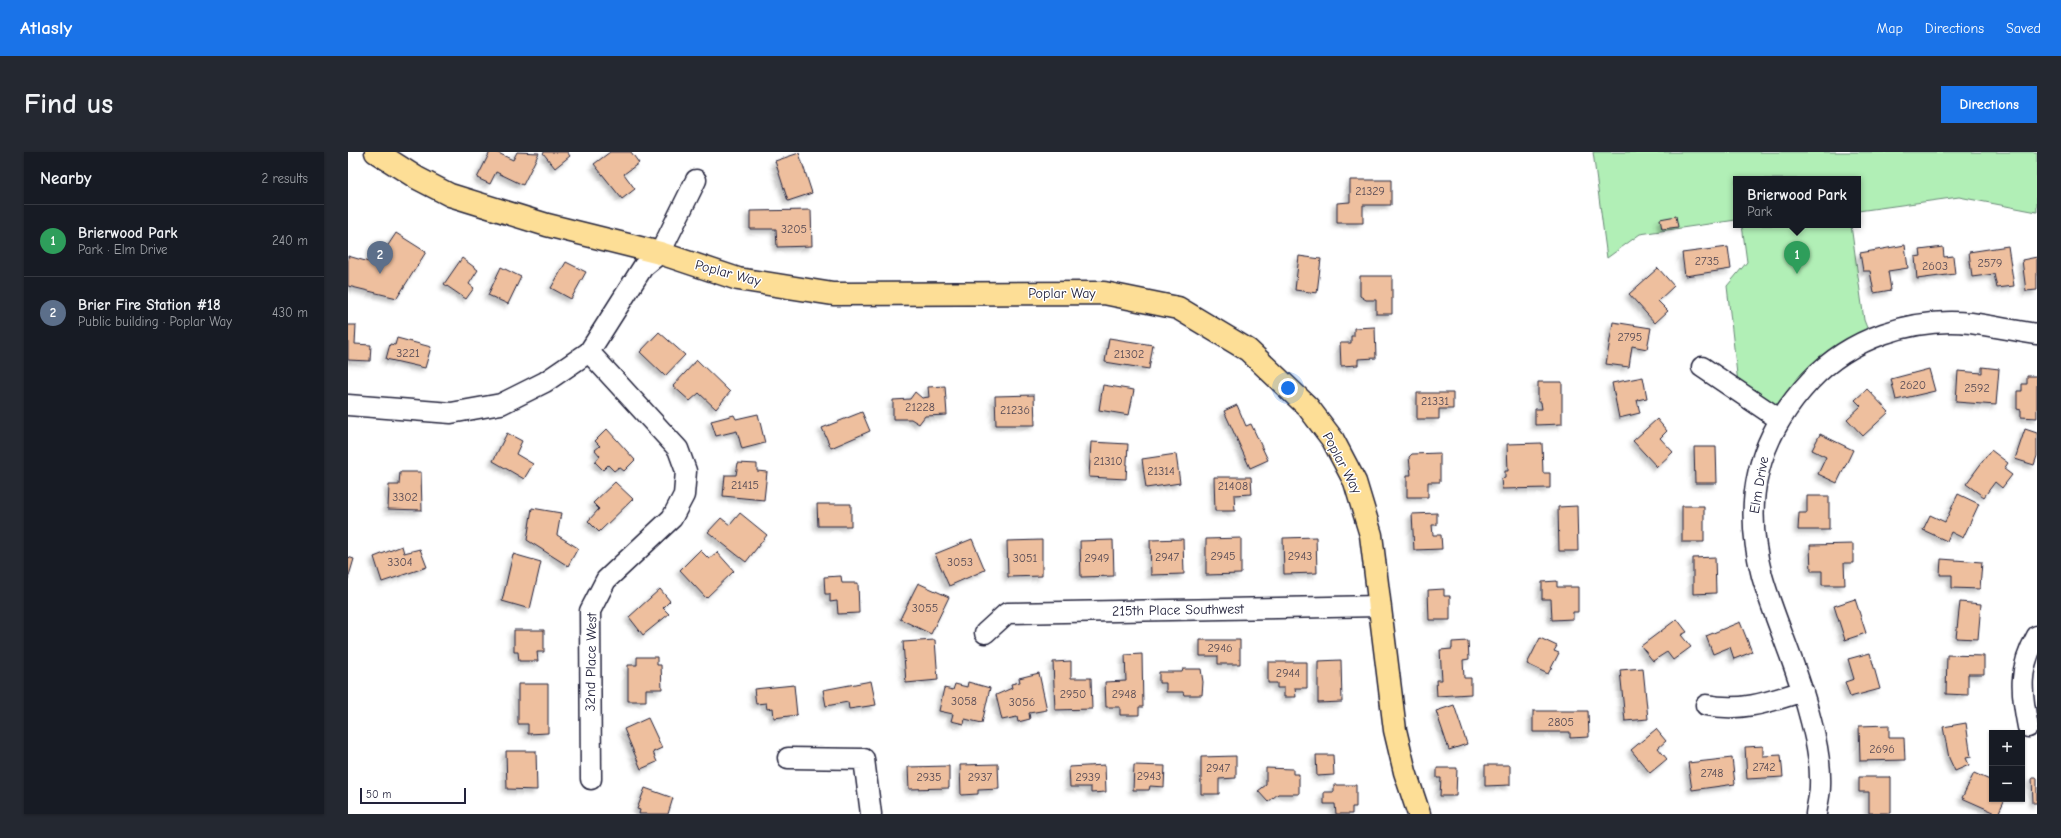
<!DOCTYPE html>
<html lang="en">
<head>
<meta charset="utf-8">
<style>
	body { margin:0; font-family:"Comic Neue",sans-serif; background:#242831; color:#f1f3f6 }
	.controls { position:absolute; right:12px; bottom:12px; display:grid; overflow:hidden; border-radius:0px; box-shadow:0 1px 3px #0004 }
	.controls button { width:36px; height:36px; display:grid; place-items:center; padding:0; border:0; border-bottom:1px solid #363941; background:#171b24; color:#f1f3f6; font:20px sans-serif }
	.scale { position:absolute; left:12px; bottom:10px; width:106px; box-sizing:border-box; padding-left:4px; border:2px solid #22223b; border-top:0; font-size:11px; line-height:14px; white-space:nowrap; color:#22223b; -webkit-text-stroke:3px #fff; paint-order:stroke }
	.you { position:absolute; left:940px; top:236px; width:14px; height:14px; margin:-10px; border:3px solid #fff; border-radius:50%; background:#1a73e8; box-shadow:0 0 0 6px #1a73e833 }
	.badge { display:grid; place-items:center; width:26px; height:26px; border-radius:50%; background:#1a73e8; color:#fff; font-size:13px; font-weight:700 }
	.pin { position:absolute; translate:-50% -33px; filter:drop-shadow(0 1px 2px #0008) }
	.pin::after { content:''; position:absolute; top:21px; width:14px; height:12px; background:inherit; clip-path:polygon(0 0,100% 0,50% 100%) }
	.popup { position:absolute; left:1385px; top:24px; width:128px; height:52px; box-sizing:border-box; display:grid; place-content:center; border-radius:0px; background:#171b24; filter:drop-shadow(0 1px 3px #0005); font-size:13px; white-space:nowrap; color:#9ea1a6 }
	.popup b { font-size:15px; color:#f1f3f6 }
	.popup::after { content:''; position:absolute; left:50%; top:100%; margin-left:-8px; border:8px solid transparent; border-top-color:#171b24 }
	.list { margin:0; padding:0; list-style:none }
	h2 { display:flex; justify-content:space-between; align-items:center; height:52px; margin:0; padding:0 16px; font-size:17px }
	h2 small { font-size:13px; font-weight:400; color:#9ea1a6 }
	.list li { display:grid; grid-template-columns:26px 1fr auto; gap:12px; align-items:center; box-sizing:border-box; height:72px; padding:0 16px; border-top:1px solid #363941 }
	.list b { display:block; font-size:15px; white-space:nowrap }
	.list p { margin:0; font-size:13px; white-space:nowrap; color:#9ea1a6 }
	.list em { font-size:13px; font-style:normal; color:#9ea1a6 }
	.map { position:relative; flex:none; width:1689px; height:662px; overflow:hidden; border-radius:0px }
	header { display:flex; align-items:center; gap:24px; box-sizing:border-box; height:56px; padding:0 20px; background:#1a73e8; color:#fff }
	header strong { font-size:19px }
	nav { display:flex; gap:22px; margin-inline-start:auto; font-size:14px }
	.intro { display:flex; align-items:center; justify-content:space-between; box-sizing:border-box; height:96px; padding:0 24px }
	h1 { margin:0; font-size:28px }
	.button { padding:10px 18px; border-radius:0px; background:#1a73e8; color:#fff; font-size:14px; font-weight:700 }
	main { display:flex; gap:24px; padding:0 24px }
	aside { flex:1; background:#171b24; border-radius:0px; box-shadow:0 1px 3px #0004 }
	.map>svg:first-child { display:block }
	.green { fill:#b1efb6; stroke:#6a8878 }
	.building { fill:#eebf9e; stroke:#22223b; filter:url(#shadow) }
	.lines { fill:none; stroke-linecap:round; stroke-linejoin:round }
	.minor-casing { stroke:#22223b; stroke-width:23 }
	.major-casing { stroke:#22223b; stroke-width:25 }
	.minor { stroke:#fff; stroke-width:20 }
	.major { stroke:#fdde96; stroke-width:22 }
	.labels { text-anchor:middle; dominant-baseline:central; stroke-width:3; stroke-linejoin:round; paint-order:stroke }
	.number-label { font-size:12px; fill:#554954 }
	.street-label { font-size:14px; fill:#22223b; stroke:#fff }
</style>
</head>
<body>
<header>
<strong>Atlasly</strong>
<nav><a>Map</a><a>Directions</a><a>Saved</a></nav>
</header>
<div class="intro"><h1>Find us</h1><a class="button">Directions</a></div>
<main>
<aside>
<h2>Nearby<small>2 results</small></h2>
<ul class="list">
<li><span class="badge" style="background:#2e9e5b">1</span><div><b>Brierwood Park</b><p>Park · Elm Drive</p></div><em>240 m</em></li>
<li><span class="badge" style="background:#5c6f8a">2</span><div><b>Brier Fire Station #18</b><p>Public building · Poplar Way</p></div><em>430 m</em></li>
</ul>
</aside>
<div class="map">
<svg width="1689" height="662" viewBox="0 0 1689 662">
	<defs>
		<filter id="shadow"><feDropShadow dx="-3.5" dy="3.5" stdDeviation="2" flood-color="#0004"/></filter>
	</defs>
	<rect width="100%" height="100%" fill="#fff"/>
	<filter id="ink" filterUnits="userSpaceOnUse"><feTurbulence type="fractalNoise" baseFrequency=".025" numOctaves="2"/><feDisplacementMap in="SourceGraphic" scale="8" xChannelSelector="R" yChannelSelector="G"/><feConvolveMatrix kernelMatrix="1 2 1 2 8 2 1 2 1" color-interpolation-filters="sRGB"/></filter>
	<g filter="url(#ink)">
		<path class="green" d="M1245 0H1689V60L1611 45 1510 59V27H1388V68L1292 82 1259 106Z
			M1394 73H1503L1516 168 1523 186 1431 267 1391 240 1379 134 1399 110Z"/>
		<path class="building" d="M142 0H148L165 8 169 0 191 1 175 33 148 20 142 32 129 26Z
			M197 0H219L222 4 207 16 195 1Z
			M262 0H283L291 11 276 22 287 37 274 47 246 12Z
			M451 1 464 41 440 49 427 9Z
			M1002 28H1043V53H1015V71H989V51L1002 50Z
			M463 58 464 94 429 95 428 77H402V59Z
			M1328 64 1330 75 1314 77 1312 67Z
			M48 81 78 100 49 146 0 134V104L21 110 27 101 33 104Z
			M1557 93 1560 116 1540 119 1543 138 1526 141 1522 119H1515L1512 101Z
			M1660 94 1666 134 1649 136 1646 122 1624 125 1621 100Z
			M1380 95 1383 117 1337 124 1334 101Z
			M1595 95 1596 105 1605 104 1607 122 1569 127 1567 105 1573 104 1572 98Z
			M951 104 973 107 969 141 947 138Z
			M1689 105V138L1678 139 1674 108Z
			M114 106 130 118 121 132 126 136 118 147 96 132Z
			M218 110 238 120 223 147 203 136Z
			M153 115 173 125 160 152 140 143Z
			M1310 116 1326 134 1310 149 1320 159 1307 171 1281 142Z
			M1012 124H1044V162H1028V148H1018L1012 144Z
			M1265 170 1303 176 1299 197 1284 194 1281 215 1258 212Z
			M0 173H8L7 192 23 193 22 209 0 208Z
			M1027 175 1028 206 1010 207V213L993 214 992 191H1003V184H1006V176Z
			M311 180 337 203 317 224 292 200Z
			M49 186 83 195 77 216 38 207 42 192 47 193Z
			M761 186 805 193 801 217 757 210Z
			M349 208 382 240 368 257 351 241 342 249 325 234Z
			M1634 215 1651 217 1648 253 1608 250 1610 219 1634 221Z
			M1581 217 1587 239 1548 248 1543 227Z
			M1679 224H1689V266L1673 265V258L1669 257V239H1674V232H1679Z
			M1295 225 1299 246 1289 248 1292 261 1271 266 1264 231Z
			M1190 230H1214V272L1187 273V257H1194L1193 250H1190Z
			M755 233 786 238 781 263 751 258Z
			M597 234 599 263 577 264 571 272 563 267H545V248L562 247 567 240 574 246 581 245 580 235Z
			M1519 237 1541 260 1515 284 1499 267 1513 254 1507 248Z
			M1069 241H1105V257H1091V267H1069Z
			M686 243 687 273H648L647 244Z
			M889 253 898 274 903 272 920 308 902 316 876 259Z
			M514 260 522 279 483 296 474 276Z
			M410 262 417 291 394 297 389 279 368 284 363 269 386 263 388 267Z
			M1309 267 1319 279 1312 286 1325 300 1309 315 1285 289Z
			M259 277 287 308 276 319 271 315 266 319 260 313 255 318 247 310 252 304 247 298 252 294 247 289Z
			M1677 277 1689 281V304L1686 313 1667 307Z
			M159 281 174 289 168 302 185 312 176 327 145 309Z
			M1472 282 1505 298 1489 331 1470 322 1478 305 1464 298Z
			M743 290 780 292 778 327 741 325Z
			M1194 291 1195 321H1202V336L1154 337 1153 327 1157 326V319H1160L1159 292Z
			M1346 295H1368L1369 331H1347Z
			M1643 298 1660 311 1656 317 1664 323 1654 336 1647 330 1636 345 1618 332Z
			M1092 301V330H1080V345H1059V323H1063L1061 305 1064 302Z
			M828 302 832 331 798 336 794 307Z
			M390 311 409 312V319L419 320 416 348 375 344 377 323H388Z
			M52 320H73L74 358 40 357 41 333H51Z
			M866 325H903L904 342 886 343 887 359H867Z
			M267 330 285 347 251 380 240 369 251 357 245 351Z
			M1610 342 1631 352 1615 386 1603 380 1599 389 1575 378 1582 363 1597 370Z
			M1459 344H1481V378H1450L1451 361H1459Z
			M469 352H503V374H470Z
			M1229 354 1230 399H1211L1210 355Z
			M1334 354H1356V390H1334Z
			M184 356 213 361 209 383 230 396 220 414 179 388Z
			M392 361 419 383 398 410 360 380 373 366 382 373Z
			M1089 361V373H1084L1085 383H1093L1094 397 1066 398 1064 362Z
			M968 385 969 421 936 422 935 386Z
			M893 386V422L858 423V387Z
			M624 387 637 418 601 434 587 402Z
			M835 387 836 422 803 423 802 388Z
			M694 388V424L660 425 659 389Z
			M765 388 766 424 733 425 732 389Z
			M1505 392V411H1496L1497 433H1474V419H1463L1462 393Z
			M54 394 56 401 72 397 79 415 34 430 26 405Z
			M352 398 361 407 369 400 386 419 358 446 332 418Z
			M165 402 193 410 182 457 154 449Z
			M0 405 6 407 0 427Z
			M1367 405 1368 441 1345 442V406Z
			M1593 407 1634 410 1632 437 1604 436V423H1592Z
			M493 424 494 431H510L511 461 490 462 489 449 482 450V442H477L476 425Z
			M1209 429V435H1230V460H1225V467L1204 468 1203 447H1194V430Z
			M570 431 601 445 583 482 552 467Z
			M312 437 322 449 315 456 321 462 295 483 281 465Z
			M1096 437V444H1102V468H1081L1080 438Z
			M1507 447 1518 481 1497 488 1486 454Z
			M1612 450 1633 452 1630 487 1608 486Z
			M1329 467 1339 480 1333 483 1343 495 1325 508 1319 500 1305 509 1293 494Z
			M1392 470 1404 500 1386 507 1382 495 1365 502 1358 484Z
			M166 478H196V500H189L190 509H171L170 500H166Z
			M1192 486 1209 494 1206 499 1211 501 1200 522 1179 512Z
			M587 488 590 528 558 531 555 490Z
			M852 488H892V512H870V504H852Z
			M1120 489 1121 507 1115 508 1116 526H1123V542L1089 544 1088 528H1094L1092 498 1104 497V490Z
			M1522 501 1532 537 1502 545 1497 530 1506 527 1500 507Z
			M794 502 795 555H791V563H772V555H758L757 530 778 529 777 503Z
			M1599 503 1636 504V522H1620V543L1598 542Z
			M289 505H309V513H313L314 537H298V549H280V513H289Z
			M993 508 994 550 970 551V509Z
			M723 509V526H743L744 557 707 558 705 510Z
			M920 510H959V536H947L948 545H936V536H929V531H920Z
			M1295 516 1300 567 1277 569 1272 518Z
			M835 517H853L855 530 854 543H836L835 540H818V531H811V520H834Z
			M691 521 699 558 681 561 682 567 670 570 669 565 654 568 648 543 664 536 663 532 672 530 671 526Z
			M523 529 528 553 501 557 500 550 478 554 475 538Z
			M620 530 642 536 634 571 617 567 616 572 603 569 605 562 591 559 596 536 605 538 607 532 619 535Z
			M170 532H200V581L180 582V572H170Z
			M446 533 449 563 426 566 425 556 419 557 418 551 408 552 406 537Z
			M1106 553 1119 592 1101 598 1088 559Z
			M1185 559H1240L1241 585 1222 586V580H1185Z
			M300 566 314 596 305 600 309 610 293 617 276 577Z
			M1618 571 1623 605 1618 606 1621 613 1607 619 1601 606 1595 575Z
			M1541 573V586H1556L1557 608 1512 609 1511 574Z
			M1308 577 1318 589 1310 596 1319 607 1302 621 1283 598Z
			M1415 594V604L1433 603 1435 625 1399 627 1397 595Z
			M158 599H188L189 638 159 637Z
			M968 603H985L986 623 969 624Z
			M888 604V626L871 627V642H853V605Z
			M1384 606 1387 632 1344 638 1340 611Z
			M650 612 651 637 630 638V642L613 643 612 613Z
			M757 613 758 640 743 641V635H722L721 615Z
			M786 613 817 614 816 635 802 634 801 638H785Z
			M1137 613H1162V633L1137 634Z
			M601 614V636L561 637 560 615Z
			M918 616 945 617V622H951V642H930L920 650 910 639 918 633Z
			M1089 616H1109L1108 644H1092L1093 626H1089Z
			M1626 621 1644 629V647H1657L1650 662 1614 646Z
			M1511 625H1543V661H1521V640H1511Z
			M1684 626H1689V651H1685Z
			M986 633H1008V655H1004V662H988L987 652H976V640H986Z
			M297 636 325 646 320 662H291L292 658 289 657Z"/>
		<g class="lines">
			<g class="minor-casing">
				<path id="minor" d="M241 200 330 297 338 319 336 343 324 366 258 428 242 459 243 627
					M1354 215 1431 267
					M0 253 103 261 153 252 197 230 241 200 295 115 312 101 348 28
					M637 481 659 461 1032 454
					M1358 553C1394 560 1421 550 1455 539
					M1680 575C1673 540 1670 517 1689 484
					M440 606 516 607 523 662
					M1468 662C1469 653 1472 643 1472 634 1473 608 1467 583 1460 558 1448 512 1427 469 1414 424 1394 348 1409 286 1462 229 1502 186 1565 165 1623 171 1645 174 1667 179 1689 182"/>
			</g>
			<g class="major-casing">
				<path id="major" d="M28 0 69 26 102 43 199 73 312 101 390 127 485 142 756 141 830 156 900 198 960 255 985 288 1007 330 1023 383 1047 578 1057 620 1071 662"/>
			</g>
			<use href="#minor" class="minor"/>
			<use href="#major" class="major"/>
		</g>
	</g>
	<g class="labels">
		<g class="number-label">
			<text x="1022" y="39">21329</text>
			<text x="446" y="77">3205</text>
			<text x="1359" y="109">2735</text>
			<text x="1642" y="111">2579</text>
			<text x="1587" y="114">2603</text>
			<text x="1282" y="185">2795</text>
			<text x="60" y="201">3221</text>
			<text x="781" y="202">21302</text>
			<text x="1565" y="233">2620</text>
			<text x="1629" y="236">2592</text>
			<text x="1087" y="249">21331</text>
			<text x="572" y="255">21228</text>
			<text x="667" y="258">21236</text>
			<text x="760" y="309">21310</text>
			<text x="813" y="319">21314</text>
			<text x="397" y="333">21415</text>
			<text x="885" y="334">21408</text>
			<text x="57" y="345">3302</text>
			<text x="875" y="404">2945</text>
			<text x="952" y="404">2943</text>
			<text x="819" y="405">2947</text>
			<text x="677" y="406">3051</text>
			<text x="749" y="406">2949</text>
			<text x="52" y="410">3304</text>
			<text x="612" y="410">3053</text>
			<text x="577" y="456">3055</text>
			<text x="872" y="496">2946</text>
			<text x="940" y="521">2944</text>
			<text x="725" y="542">2950</text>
			<text x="776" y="542">2948</text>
			<text x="616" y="549">3058</text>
			<text x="674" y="550">3056</text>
			<text x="1213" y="570">2805</text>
			<text x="1534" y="597">2696</text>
			<text x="1416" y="615">2742</text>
			<text x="870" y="616">2947</text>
			<text x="1364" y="621">2748</text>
			<text x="801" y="624">2943</text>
			<text x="581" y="625">2935</text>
			<text x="632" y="625">2937</text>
			<text x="740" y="625">2939</text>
		</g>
		<g class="street-label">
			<text transform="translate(380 121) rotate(15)">Poplar Way</text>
			<text x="714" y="141">Poplar Way</text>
			<text transform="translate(994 311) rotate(62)">Poplar Way</text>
			<text transform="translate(1411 333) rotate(-80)">Elm Drive</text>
			<text transform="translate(830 458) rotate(-1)">215th Place Southwest</text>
			<text transform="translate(243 510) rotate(-89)">32nd Place West</text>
		</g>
	</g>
</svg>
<div class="controls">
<button>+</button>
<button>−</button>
</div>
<div class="scale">50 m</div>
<div class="you"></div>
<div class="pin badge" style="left:1449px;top:122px;background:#2e9e5b">1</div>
<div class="popup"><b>Brierwood Park</b>Park</div>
<div class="pin badge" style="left:32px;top:122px;background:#5c6f8a">2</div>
</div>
</main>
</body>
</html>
